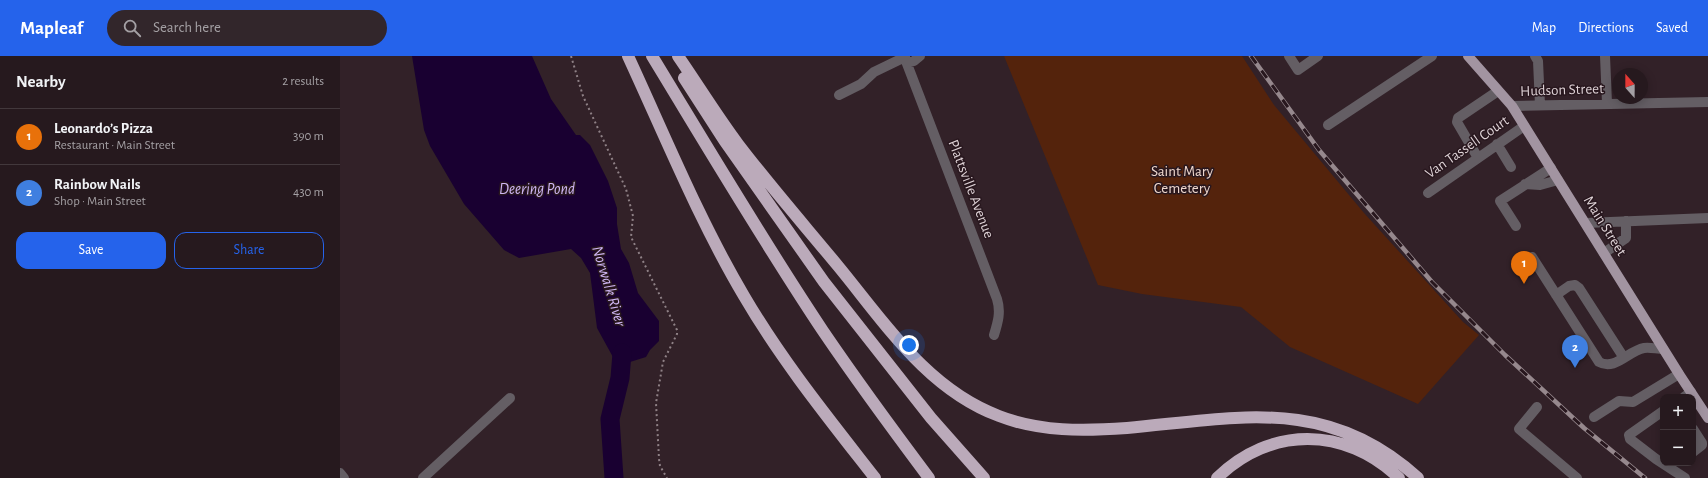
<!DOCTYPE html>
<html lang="en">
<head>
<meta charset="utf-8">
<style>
	body { margin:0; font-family:"Alegreya Sans",sans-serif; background:#32262b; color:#f1f3f6 }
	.controls { position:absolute; right:12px; bottom:12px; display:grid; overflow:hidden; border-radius:8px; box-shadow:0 2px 10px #0003 }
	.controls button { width:36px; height:36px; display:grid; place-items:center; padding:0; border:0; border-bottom:1px solid #42383c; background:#26191e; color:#f1f3f6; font:20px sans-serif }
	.compass { position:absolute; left:1272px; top:12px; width:36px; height:36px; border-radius:50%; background:#26191e; box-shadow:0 2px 10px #0003; rotate:339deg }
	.you { position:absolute; left:569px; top:289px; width:14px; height:14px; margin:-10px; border:3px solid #fff; border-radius:50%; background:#1a73e8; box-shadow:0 0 0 6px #1a73e833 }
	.badge { display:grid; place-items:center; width:26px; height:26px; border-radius:50%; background:#2563eb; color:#fff; font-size:13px; font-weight:700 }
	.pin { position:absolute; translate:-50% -33px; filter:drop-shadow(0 1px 2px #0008) }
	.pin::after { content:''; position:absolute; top:21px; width:14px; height:12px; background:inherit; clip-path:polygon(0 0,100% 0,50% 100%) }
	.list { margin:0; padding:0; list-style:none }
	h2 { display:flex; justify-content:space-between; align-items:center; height:52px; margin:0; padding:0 16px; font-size:17px }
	h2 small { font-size:13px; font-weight:400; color:#a4a0a4 }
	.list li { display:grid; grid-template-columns:26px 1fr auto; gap:12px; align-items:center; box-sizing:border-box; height:56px; padding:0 16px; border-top:1px solid #42383c }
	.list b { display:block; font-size:15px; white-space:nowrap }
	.list p { margin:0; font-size:13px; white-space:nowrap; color:#a4a0a4 }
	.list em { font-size:13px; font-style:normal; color:#a4a0a4 }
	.actions { display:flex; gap:8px; padding:12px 16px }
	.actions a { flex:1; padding:9px 0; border:1px solid #2563eb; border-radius:12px; text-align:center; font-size:14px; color:#2563eb }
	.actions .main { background:#2563eb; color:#fff }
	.icon { flex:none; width:22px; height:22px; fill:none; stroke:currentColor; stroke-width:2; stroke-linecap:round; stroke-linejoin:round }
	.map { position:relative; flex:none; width:1368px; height:422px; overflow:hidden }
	header { display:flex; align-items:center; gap:24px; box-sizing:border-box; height:56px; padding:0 20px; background:#2563eb; color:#fff }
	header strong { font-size:19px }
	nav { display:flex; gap:22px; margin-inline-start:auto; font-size:14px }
	.search { width:280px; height:36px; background:#32262b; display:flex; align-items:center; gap:10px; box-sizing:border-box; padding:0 14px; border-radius:22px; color:#a4a0a4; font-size:15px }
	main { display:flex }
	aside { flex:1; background:#26191e }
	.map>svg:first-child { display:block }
	.green { fill:#54230c }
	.water { fill:#190031 }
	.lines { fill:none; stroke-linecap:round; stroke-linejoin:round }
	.river { stroke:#190031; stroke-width:19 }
	.path { stroke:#8f8186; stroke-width:2; stroke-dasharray:2 3; stroke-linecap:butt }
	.minor { stroke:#645e64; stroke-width:10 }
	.major { stroke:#a294a1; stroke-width:10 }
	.highway { stroke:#bbaaba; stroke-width:12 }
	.rail-casing { stroke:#96888d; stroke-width:4.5 }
	.rail { stroke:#28171e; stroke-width:3; stroke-dasharray:9; stroke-linecap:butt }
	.labels { text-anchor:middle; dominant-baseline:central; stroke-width:3; stroke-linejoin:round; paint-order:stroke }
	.street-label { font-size:15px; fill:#ded2d6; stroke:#28171e }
	.park-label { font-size:15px; fill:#efd7cd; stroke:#28171e }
	.water-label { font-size:16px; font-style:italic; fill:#cfb6f4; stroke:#28171e }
</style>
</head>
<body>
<header>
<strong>Mapleaf</strong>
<div class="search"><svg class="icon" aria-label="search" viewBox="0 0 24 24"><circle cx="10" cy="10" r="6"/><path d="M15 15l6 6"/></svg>Search here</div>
<nav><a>Map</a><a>Directions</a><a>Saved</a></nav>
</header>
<main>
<aside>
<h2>Nearby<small>2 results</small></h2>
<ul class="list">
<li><span class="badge" style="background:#e8710a">1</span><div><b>Leonardo’s Pizza</b><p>Restaurant · Main Street</p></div><em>390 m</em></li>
<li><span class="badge" style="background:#3f7fe0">2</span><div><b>Rainbow Nails</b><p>Shop · Main Street</p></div><em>430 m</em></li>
</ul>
<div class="actions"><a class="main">Save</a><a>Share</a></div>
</aside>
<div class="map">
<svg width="1368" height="422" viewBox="0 0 1368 422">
	<rect width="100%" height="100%" fill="#322128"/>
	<path class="green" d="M664 0H902L934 49 1024 157 1123 266 1139 279 1078 348 950 291 901 251 802 238 758 229Z"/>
	<path class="water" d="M72 0H192L211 43 236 79H240L250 89 268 125 277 152V168L281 193 289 207 298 237 319 265V285L310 294 306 301 290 306 287 312 280 322 273 317 274 303 257 272 250 217 241 202 231 193 179 202 164 194 124 148 90 90 84 74Z"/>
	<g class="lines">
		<path class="river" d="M274 422 270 363 280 322 282 297"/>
		<path class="path" d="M231 0 243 40 286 133 293 160 291 181 337 274V278L323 306 316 347 319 403 320 410 327 422"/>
		<path class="minor" d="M564 0 657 243C661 256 658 266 654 279
			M949 0 958 14 978 0
			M1195 0 1198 5 1200 49
			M1265 0 1267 47
			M567 7 574 5 580 0
			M499 39 521 28 534 16 565 1
			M1172 50 1368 46
			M988 69 1092 0
			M1157 88 1171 111
			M1138 102 1117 66 1118 62 1158 35
			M1185 128 1200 129 1218 124
			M1088 137 1184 70
			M1246 167 1368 162
			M1176 170 1160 145 1211 112
			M1264 197 1286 182V165
			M1192 201 1259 306C1275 315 1288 295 1304 292 1310 291 1317 293 1323 293
			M1216 239 1229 230 1235 229 1239 232 1284 302
			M1344 341 1351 336
			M1197 351 1179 373 1237 422
			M1323 355 1289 379 1290 383 1316 403 1345 422
			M1254 361 1279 345 1293 346 1339 318
			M1353 373 1362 387V389L1353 396
			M0 417 4 422
			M83 422 170 342"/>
		<path class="major" d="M1128 0 1172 50 1339 318 1368 362"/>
		<path class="highway" d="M288 0C325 80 359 164 404 240 442 305 489 363 535 422
			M312 0C368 92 423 185 483 275 517 325 553 374 589 422
			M338 0C358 29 377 60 398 88 430 130 465 170 498 210 545 267 587 333 659 360 700 376 744 375 787 372 898 362 987 339 1078 422
			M344 22 384 84 484 226 591 362 644 422
			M877 422C930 370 1005 370 1059 422"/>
		<g class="rail-casing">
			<path id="rail" d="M911 0 979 94 1092 226 1165 299 1244 372 1305 422"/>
		</g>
		<use href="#rail" class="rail"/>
	</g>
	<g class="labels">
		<g class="street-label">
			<text transform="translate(1222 34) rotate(-2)">Hudson Street</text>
			<text transform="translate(1127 91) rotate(-35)">Van Tassell Court</text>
			<text transform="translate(631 133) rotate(69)">Plattsville Avenue</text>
			<text transform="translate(1265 170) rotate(58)">Main Street</text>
		</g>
		<g class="park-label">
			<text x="842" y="115">Saint Mary<tspan x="842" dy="17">Cemetery</tspan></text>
		</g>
		<g class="water-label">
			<text x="197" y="133">Deering Pond</text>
			<text transform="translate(269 230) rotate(73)">Norwalk River</text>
		</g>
	</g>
</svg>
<div class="controls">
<button>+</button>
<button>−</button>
</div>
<svg class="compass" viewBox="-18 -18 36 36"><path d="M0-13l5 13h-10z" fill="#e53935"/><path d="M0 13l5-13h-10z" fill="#a4a0a4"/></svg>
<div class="you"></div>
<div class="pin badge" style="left:1184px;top:228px;background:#e8710a">1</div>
<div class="pin badge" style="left:1235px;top:312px;background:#3f7fe0">2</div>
</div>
</main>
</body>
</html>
